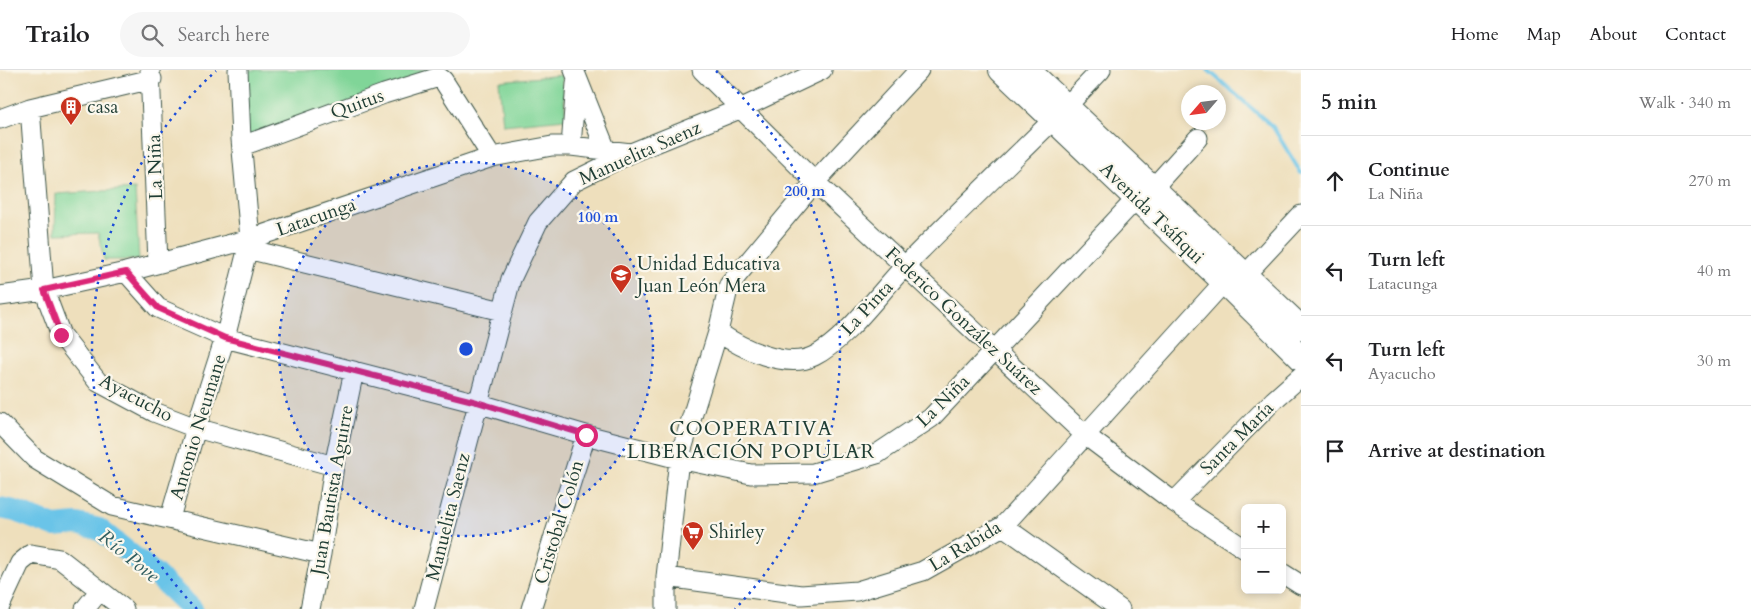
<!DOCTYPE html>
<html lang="en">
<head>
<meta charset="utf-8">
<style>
	body { margin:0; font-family:Cardo,serif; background:#f6f6f6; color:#202124 }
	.controls { position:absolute; right:15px; bottom:15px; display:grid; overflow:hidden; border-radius:8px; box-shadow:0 2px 8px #0003 }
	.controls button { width:45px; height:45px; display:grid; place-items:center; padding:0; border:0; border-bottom:1px solid #e0e0e0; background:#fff; color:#202124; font:25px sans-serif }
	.compass { position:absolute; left:1181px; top:15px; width:45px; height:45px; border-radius:50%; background:#fff; box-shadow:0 2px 8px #0003; rotate:242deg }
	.stop { position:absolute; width:15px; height:15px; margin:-11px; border:4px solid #db2777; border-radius:50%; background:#fff }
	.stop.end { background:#db2777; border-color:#fff; box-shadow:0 1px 5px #0008 }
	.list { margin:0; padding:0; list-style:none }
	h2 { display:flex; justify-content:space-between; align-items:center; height:65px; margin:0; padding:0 20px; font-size:21px }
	h2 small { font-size:16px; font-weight:400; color:#757577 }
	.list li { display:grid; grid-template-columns:32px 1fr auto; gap:15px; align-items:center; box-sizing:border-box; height:90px; padding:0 20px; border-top:1px solid #e0e0e0 }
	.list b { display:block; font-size:19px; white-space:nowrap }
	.list p { margin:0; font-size:16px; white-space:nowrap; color:#757577 }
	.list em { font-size:16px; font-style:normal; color:#757577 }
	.icon { flex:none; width:28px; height:28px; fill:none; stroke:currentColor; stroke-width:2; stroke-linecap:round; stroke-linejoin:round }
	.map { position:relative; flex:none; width:1301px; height:539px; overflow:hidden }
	header { display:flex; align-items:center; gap:30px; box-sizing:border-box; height:70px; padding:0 25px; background:#fff; border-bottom:1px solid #e0e0e0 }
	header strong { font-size:24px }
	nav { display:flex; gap:28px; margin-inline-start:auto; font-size:18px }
	.search { width:350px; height:45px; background:#f6f6f6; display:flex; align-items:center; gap:12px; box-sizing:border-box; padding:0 18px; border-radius:28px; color:#757577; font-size:19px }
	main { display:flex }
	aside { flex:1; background:#fff }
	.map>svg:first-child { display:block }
	.green { fill:#80d598; stroke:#508966 }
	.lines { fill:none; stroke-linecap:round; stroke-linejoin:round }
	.stream { stroke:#6ac4e8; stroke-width:4 }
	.river { stroke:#6ac4e8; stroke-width:22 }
	.minor-casing { stroke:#3e5548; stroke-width:21 }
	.major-casing { stroke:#3e5548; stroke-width:26 }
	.minor { stroke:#fff; stroke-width:19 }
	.major { stroke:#fff; stroke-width:24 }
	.route { stroke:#db2777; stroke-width:6 }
	.ring { fill:none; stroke:#1d4ed8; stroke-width:2.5; stroke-dasharray:2.5 5 }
	.labels { text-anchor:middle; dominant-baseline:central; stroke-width:4.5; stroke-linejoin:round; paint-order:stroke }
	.street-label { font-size:19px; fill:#1f3d34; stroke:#fbf7ec }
	.poi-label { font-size:19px; fill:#1f3d34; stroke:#fbf7ec; text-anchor:start }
	.neighbourhood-label { font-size:20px; letter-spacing:1px; fill:#1f3d34; stroke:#fbf7ec }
	.water-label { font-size:20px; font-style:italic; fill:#325f61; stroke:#fbf7ec }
	.centre { fill:#1d4ed8; stroke:#fbf7ec; stroke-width:2.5 }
	.ring-label { font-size:15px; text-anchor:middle; font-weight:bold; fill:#1d4ed8; stroke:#fbf7ec; stroke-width:4.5; stroke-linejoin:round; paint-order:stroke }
</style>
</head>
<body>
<header>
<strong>Trailo</strong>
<div class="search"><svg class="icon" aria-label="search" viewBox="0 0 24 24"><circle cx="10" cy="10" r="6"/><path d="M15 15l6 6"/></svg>Search here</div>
<nav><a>Home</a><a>Map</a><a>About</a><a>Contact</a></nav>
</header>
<main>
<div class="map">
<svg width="1301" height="539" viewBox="0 0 1301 539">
	<rect width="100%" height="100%" fill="#fbf7ec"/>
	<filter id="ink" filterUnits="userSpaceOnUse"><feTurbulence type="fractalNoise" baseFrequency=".02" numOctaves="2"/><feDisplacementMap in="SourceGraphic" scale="10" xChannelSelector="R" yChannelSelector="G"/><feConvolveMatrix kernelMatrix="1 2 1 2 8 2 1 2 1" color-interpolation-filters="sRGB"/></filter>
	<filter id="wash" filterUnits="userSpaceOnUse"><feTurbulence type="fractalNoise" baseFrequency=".0096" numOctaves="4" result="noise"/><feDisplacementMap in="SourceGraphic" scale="20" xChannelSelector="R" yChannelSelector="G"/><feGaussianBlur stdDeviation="1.12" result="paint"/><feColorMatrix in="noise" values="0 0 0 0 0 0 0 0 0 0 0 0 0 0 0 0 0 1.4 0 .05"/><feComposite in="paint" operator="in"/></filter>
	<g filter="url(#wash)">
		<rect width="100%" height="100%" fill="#eedfbc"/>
		<path class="green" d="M238 0H446L241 69Z
			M562 5 566 49 503 55 499 11Z
			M135 119 139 190H104L98 163 55 164 56 124Z"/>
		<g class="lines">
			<path class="stream" d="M1208 0 1273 57 1301 103"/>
			<path class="river" d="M0 438 15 441 54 456 77 454 99 459 154 503 192 539"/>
		</g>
	</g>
	<g filter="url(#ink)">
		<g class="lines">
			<g class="minor-casing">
				<path id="minor" d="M150 0 158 193
					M574 0 606 80
					M702 0 815 112 1085 365 1174 432 1245 479
					M1066 37 1101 0
					M30 38 44 220 61 265 98 312 154 342 196 358 334 396
					M0 49 30 38 152 9
					M242 76 384 24 439 7 443 10 492 87
					M571 76 576 14
					M1153 118 1198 68
					M247 179 502 241
					M126 202 158 238 225 268 477 333 586 365 679 389 751 404 813 403 877 384 931 348 1136 129
					M1245 205 1301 145
					M0 226 44 220 126 202 250 169 492 87 552 76H571L631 83
					M718 262C741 278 786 300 814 286 845 271 880 222 905 196 954 146 1004 98 1054 49
					M0 353 35 389 112 436 321 484
					M1174 432 1274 330 1301 306
					M170 448 196 358 225 268 250 169 241 69 238 0
					M1003 456 1120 539
					M1282 503 1301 515
					M666 507 801 525 857 521 923 501 1003 456 1224 212
					M0 536 20 493 31 484 60 489 124 539
					M85 539 100 520
					M310 539 321 484 334 396 354 301
					M424 539 511 209 538 152 574 111 631 83 742 38 822 0
					M531 539 586 365
					M666 539V507L679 389 718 262 729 215 815 112 919 0"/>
			</g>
			<g class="major-casing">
				<path id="major" d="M1001 0 1224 212 1301 288
					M1028 0 1301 258"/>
			</g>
			<use href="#minor" class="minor"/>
			<use href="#major" class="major"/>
		</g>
	</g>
	<g class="lines" filter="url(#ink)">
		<path class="route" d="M61 265 44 220 126 202 158 238 225 268 477 332 586 365"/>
	</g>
	<circle cx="466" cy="279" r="187" fill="#1d4ed8" fill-opacity=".12"/>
	<g class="ring">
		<circle cx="466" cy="279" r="187"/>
		<path d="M197 539A374 374 0 0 1 216 1M716 1A374 374 0 0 1 735 539"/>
	</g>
	<defs>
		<g id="building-pin" transform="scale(1.125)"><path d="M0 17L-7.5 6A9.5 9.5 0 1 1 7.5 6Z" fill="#c8321e" stroke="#fbf7ec"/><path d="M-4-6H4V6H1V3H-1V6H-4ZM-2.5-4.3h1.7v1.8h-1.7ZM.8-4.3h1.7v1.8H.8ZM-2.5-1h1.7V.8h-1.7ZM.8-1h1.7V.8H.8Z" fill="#fff"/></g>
		<g id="school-pin" transform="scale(1.125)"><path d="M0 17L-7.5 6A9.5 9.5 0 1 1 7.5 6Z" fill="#c8321e" stroke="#fbf7ec"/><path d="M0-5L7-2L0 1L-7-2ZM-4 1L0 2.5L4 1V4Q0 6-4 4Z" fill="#fff"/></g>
		<g id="supermarket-pin" transform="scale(1.125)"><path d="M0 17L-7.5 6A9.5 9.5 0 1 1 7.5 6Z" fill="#c8321e" stroke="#fbf7ec"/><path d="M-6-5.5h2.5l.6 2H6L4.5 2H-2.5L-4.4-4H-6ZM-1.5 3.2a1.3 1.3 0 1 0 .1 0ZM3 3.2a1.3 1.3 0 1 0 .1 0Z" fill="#fff"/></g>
	</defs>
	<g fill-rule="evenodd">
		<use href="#building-pin" x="71" y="37"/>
		<use href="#school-pin" x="621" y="205"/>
		<use href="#supermarket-pin" x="693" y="462"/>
	</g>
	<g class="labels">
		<g class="street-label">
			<text transform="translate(357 34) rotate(-20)">Quitus</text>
			<text transform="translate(640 83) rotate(-24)">Manuelita Saenz</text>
			<text transform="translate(155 97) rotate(-92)">La Niña</text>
			<text transform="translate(1152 143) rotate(44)">Avenida Tsáfiqui</text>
			<text transform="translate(316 147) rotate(-19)">Latacunga</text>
			<text transform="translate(867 238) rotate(-47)">La Pinta</text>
			<text transform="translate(964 251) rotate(43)">Federico González Suárez</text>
			<text transform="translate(136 328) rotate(28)">Ayacucho</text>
			<text transform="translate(943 331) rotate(-44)">La Niña</text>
			<text transform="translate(198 357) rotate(-73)">Antonio Neumane</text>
			<text transform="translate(1237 368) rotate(-45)">Santa María</text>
			<text transform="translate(332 420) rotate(-80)">Juan Bautista Aguirre</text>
			<text transform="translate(448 447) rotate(-76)">Manuelita Saenz</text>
			<text transform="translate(559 452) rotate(-73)">Cristobal Colón</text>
			<text transform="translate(965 476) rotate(-31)">La Rabida</text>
		</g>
		<g class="poi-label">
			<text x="87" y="37">casa</text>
			<text x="637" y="194">Unidad Educativa<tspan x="637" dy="22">Juan León Mera</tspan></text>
			<text x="709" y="462">Shirley</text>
		</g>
		<g class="neighbourhood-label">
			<text x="751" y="358">COOPERATIVA<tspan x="751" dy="23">LIBERACIÓN POPULAR</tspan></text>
		</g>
		<g class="water-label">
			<text transform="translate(129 486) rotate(39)">Río Pove</text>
		</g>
	</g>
	<circle cx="466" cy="279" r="8" class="centre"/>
	<g class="ring-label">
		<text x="805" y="126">200 m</text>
		<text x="598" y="152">100 m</text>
	</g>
</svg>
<div class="controls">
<button>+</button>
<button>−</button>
</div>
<svg class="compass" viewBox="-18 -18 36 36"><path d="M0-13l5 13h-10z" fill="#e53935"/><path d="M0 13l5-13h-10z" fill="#757577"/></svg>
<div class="stop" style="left:586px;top:365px"></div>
<div class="stop end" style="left:61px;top:265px"></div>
</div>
<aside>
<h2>5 min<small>Walk · 340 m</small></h2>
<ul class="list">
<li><svg class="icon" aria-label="ahead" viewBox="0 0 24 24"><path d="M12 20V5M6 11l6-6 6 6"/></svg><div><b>Continue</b><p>La Niña</p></div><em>270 m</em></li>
<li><svg class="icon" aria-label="left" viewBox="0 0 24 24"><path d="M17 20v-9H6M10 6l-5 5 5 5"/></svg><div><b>Turn left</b><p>Latacunga</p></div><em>40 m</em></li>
<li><svg class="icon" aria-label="left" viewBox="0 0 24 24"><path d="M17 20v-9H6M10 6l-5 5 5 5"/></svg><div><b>Turn left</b><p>Ayacucho</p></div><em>30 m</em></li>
<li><svg class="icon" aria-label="arrive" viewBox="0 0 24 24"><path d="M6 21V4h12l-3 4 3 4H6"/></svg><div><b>Arrive at destination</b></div></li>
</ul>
</aside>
</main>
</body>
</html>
